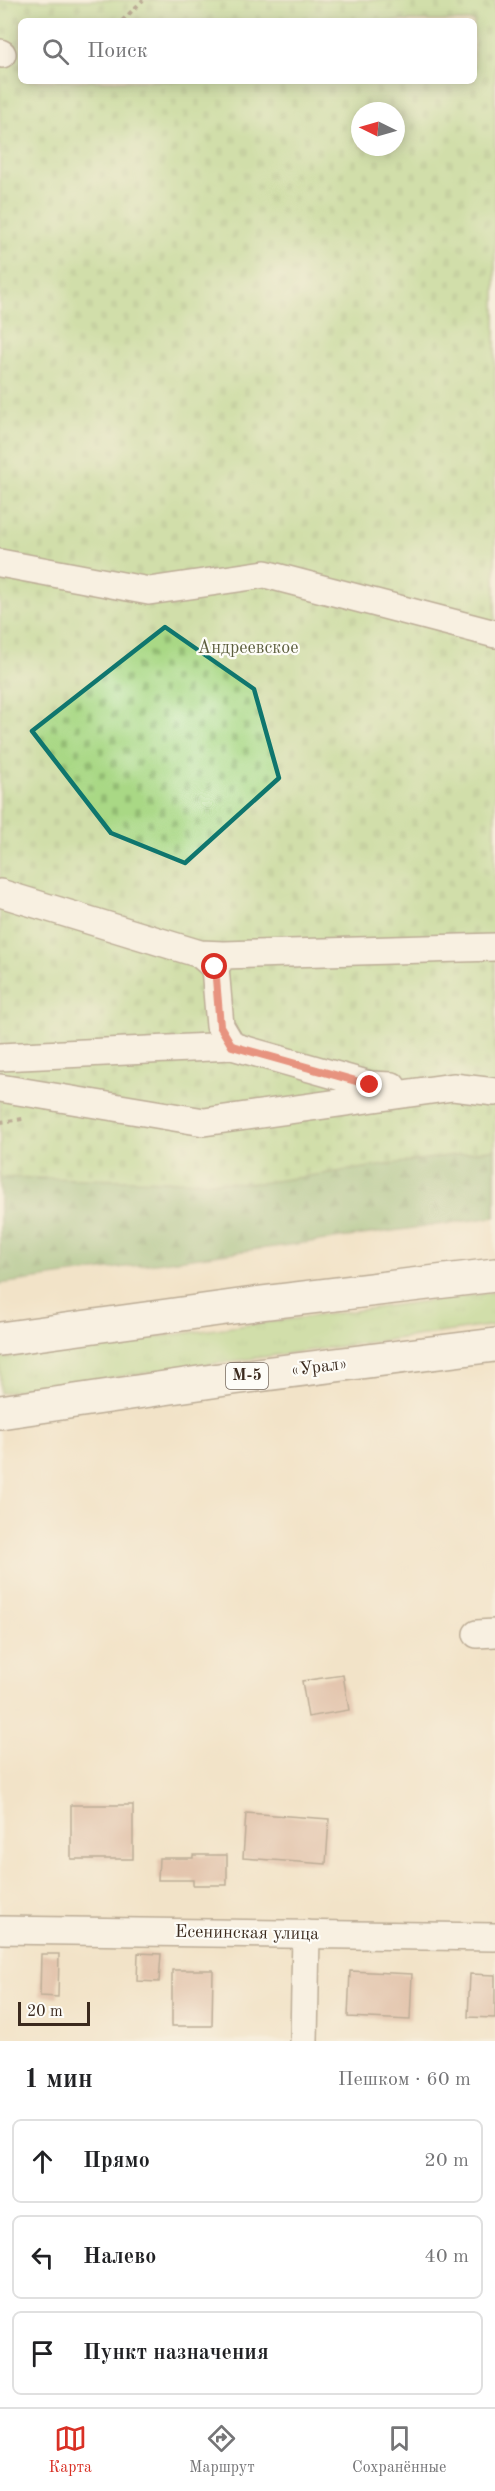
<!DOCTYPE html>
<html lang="ru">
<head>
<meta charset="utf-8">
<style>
	body { margin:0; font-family:"Old Standard TT",serif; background:#f6f6f6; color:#202124 }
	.compass { position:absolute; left:351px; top:102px; width:54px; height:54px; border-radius:50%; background:#fff; box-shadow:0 3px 15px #0003; rotate:275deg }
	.scale { position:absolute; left:18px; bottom:15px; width:72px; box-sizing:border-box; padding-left:6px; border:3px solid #3b2a1e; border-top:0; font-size:16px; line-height:21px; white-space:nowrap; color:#3b2a1e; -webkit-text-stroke:4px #fdfcf7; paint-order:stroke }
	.stop { position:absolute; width:18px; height:18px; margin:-14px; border:4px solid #d93025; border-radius:50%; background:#fff }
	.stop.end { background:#d93025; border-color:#fff; box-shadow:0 2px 6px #0008 }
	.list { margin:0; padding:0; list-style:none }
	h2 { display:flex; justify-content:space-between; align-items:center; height:78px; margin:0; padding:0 24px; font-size:26px }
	h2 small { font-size:20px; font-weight:400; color:#757577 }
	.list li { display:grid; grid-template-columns:39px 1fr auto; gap:18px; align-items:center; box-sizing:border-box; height:84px; margin:0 12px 12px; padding:0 12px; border:2px solid #e0e0e0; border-radius:9px }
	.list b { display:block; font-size:22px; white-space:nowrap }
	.list em { font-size:20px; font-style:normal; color:#757577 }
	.icon { flex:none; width:33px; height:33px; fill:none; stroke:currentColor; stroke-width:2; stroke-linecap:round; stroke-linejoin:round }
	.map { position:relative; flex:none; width:495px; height:2041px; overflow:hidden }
	.search { position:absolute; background:#fff; box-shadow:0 3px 15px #0003; left:18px; right:18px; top:18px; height:66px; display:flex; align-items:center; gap:15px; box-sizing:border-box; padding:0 21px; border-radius:9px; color:#757577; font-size:22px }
	.sheet { height:366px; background:#fff }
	nav { display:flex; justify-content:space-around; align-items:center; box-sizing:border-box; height:84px; border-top:2px solid #e0e0e0; background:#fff; font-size:16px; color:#757577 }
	nav a { display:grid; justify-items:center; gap:3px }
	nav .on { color:#d93025 }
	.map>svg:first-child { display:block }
	.grass { fill:url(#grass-tufts); stroke:#728152; stroke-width:1.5 }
	.forest { fill:url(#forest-firs); stroke:#607148; stroke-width:1.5 }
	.cemetery { fill:url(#cemetery-stones); stroke:#728152; stroke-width:1.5; fill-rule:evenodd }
	.building { fill:#d2a18f }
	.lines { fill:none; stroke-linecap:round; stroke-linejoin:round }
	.minor-casing { stroke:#7b6b5a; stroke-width:30 }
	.major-casing { stroke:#7b6b5a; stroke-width:36 }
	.path { stroke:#7b6b5a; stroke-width:4; stroke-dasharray:4.5 4.5; stroke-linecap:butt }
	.minor { stroke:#fff; stroke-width:27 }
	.major { stroke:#fff; stroke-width:33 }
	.route { stroke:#d93025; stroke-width:8 }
	.marked { fill:none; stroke:#0f766e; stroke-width:4.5; stroke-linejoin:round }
	.labels { text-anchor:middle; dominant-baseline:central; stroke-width:4.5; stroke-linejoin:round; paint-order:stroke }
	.shield { fill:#fdfcf7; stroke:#75695f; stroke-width:1.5 }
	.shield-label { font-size:16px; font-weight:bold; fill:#3b2a1e }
	.park-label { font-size:18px; fill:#5c5e3d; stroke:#fdfcf7 }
	.street-label { font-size:18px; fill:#3b2a1e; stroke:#fdfcf7 }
</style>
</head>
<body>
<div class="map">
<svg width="495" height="2041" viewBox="0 0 495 2041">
	<defs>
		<pattern id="grass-tufts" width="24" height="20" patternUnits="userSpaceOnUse" patternTransform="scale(1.5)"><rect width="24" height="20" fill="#a9d885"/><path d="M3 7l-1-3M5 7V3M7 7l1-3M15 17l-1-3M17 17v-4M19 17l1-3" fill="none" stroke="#92ba72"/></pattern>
		<pattern id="forest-firs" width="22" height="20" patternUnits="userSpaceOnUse" patternTransform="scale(1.5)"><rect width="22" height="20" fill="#86b872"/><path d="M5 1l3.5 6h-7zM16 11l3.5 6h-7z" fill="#6f965d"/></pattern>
		<pattern id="cemetery-stones" width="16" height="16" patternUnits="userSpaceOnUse" patternTransform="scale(1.5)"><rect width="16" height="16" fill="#a9d885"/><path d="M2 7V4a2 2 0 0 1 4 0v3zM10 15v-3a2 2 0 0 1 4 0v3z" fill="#92ba72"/></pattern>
	</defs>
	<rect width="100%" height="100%" fill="#fdfcf7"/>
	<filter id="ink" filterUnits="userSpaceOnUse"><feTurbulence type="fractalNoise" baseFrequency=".0167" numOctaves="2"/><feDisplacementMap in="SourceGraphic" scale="12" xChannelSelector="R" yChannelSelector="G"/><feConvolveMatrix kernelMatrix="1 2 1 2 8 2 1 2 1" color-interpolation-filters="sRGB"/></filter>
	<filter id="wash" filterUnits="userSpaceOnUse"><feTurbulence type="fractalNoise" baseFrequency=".008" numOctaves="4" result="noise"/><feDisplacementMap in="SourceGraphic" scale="24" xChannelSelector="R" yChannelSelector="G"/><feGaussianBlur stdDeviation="1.35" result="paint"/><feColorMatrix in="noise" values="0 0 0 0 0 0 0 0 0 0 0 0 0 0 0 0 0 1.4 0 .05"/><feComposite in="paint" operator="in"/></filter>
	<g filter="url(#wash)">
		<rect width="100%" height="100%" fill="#f2e3c8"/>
		<path class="grass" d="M495 1292V1325L0 1393V1358Z"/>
		<path class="forest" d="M495 1149V1217L0 1284V1177L260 1183Z"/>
		<path class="cemetery" d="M0 0H495V1149L260 1183 0 1177ZM21 21H474V81H21ZM360 111H396V147H360Z"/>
		<g id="blocks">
			<path class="building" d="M343 1675 349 1710 308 1717 302 1681Z
				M71 1805H133V1859H71Z
				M246 1813 329 1819 326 1864 243 1858Z
				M193 1855H227V1885H193V1880H158L159 1858H193Z
				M138 1953 161 1954 159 1982 137 1981Z
				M41 1954H59L58 1997 40 1996Z
				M172 1970H213L212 2026H172Z
				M350 1971 412 1974 410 2020 348 2017Z
				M470 1974 495 1975V2018L468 2017Z"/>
		</g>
	</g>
	<g filter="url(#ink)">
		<use href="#blocks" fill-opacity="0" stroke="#7b6b5a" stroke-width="1.5"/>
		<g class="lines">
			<g class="minor-casing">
				<path id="minor" d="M0 53 2 54
					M0 563 149 591 265 574 495 634
					M0 893 200 954 224 955
					M201 955 215 967 220 1026 232 1046
					M215 967 224 955 495 947
					M0 1057 232 1046 370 1085 392 1086
					M0 1088 204 1122 453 1087 495 1092
					M477 1634 495 1633
					M0 1930 495 1937
					M304 2041 306 1934"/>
			</g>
			<g class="major-casing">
				<path id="major" d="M0 1339 261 1303 495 1275
					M0 1412 233 1378 495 1345"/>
			</g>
			<path class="path" d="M122 21 143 0
				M0 1122 23 1119"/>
			<use href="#minor" class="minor"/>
			<use href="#major" class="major"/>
		</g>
	</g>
	<g class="lines" filter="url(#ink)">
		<path class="route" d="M215 967 220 1026 232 1046 370 1085"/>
	</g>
	<path d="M0 0H495V2041H0ZM165 627 254 689 279 778 185 863 111 833 32 731Z" fill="#f2e3c8" fill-opacity=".55" fill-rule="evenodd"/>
	<path class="marked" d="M165 627 254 689 279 778 185 863 111 833 32 731Z"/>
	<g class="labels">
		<rect class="shield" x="226" y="1363" width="42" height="26" rx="4.5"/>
		<g class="shield-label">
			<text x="247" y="1376">М-5</text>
		</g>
		<g class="park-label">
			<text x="248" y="648">Андреевское</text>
		</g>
		<g class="street-label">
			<text transform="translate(319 1367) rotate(-7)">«Урал»</text>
			<text transform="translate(247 1933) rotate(1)">Есенинская улица</text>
		</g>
	</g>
</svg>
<svg class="compass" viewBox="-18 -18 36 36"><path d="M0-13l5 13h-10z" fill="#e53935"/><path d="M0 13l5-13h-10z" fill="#757577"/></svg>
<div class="scale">20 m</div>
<div class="stop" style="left:215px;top:967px"></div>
<div class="stop end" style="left:370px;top:1085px"></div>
<div class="search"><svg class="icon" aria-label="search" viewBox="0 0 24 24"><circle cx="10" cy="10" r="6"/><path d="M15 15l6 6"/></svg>Поиск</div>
</div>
<section class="sheet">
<h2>1 мин<small>Пешком · 60 m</small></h2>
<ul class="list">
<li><svg class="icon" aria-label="ahead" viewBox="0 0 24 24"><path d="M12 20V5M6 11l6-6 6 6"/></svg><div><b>Прямо</b></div><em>20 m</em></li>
<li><svg class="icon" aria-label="left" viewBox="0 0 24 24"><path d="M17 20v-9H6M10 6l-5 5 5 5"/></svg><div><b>Налево</b></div><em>40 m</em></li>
<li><svg class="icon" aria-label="arrive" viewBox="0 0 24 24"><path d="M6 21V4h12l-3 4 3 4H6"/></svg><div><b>Пункт назначения</b></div></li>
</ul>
</section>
<nav>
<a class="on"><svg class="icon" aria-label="map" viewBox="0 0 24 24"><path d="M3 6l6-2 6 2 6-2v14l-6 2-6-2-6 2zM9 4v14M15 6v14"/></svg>Карта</a>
<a><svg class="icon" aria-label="directions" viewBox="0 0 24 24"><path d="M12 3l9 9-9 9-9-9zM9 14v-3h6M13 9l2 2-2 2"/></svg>Маршрут</a>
<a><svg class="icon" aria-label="saved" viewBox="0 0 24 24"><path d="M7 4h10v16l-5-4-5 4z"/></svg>Сохранённые</a>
</nav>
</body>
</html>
